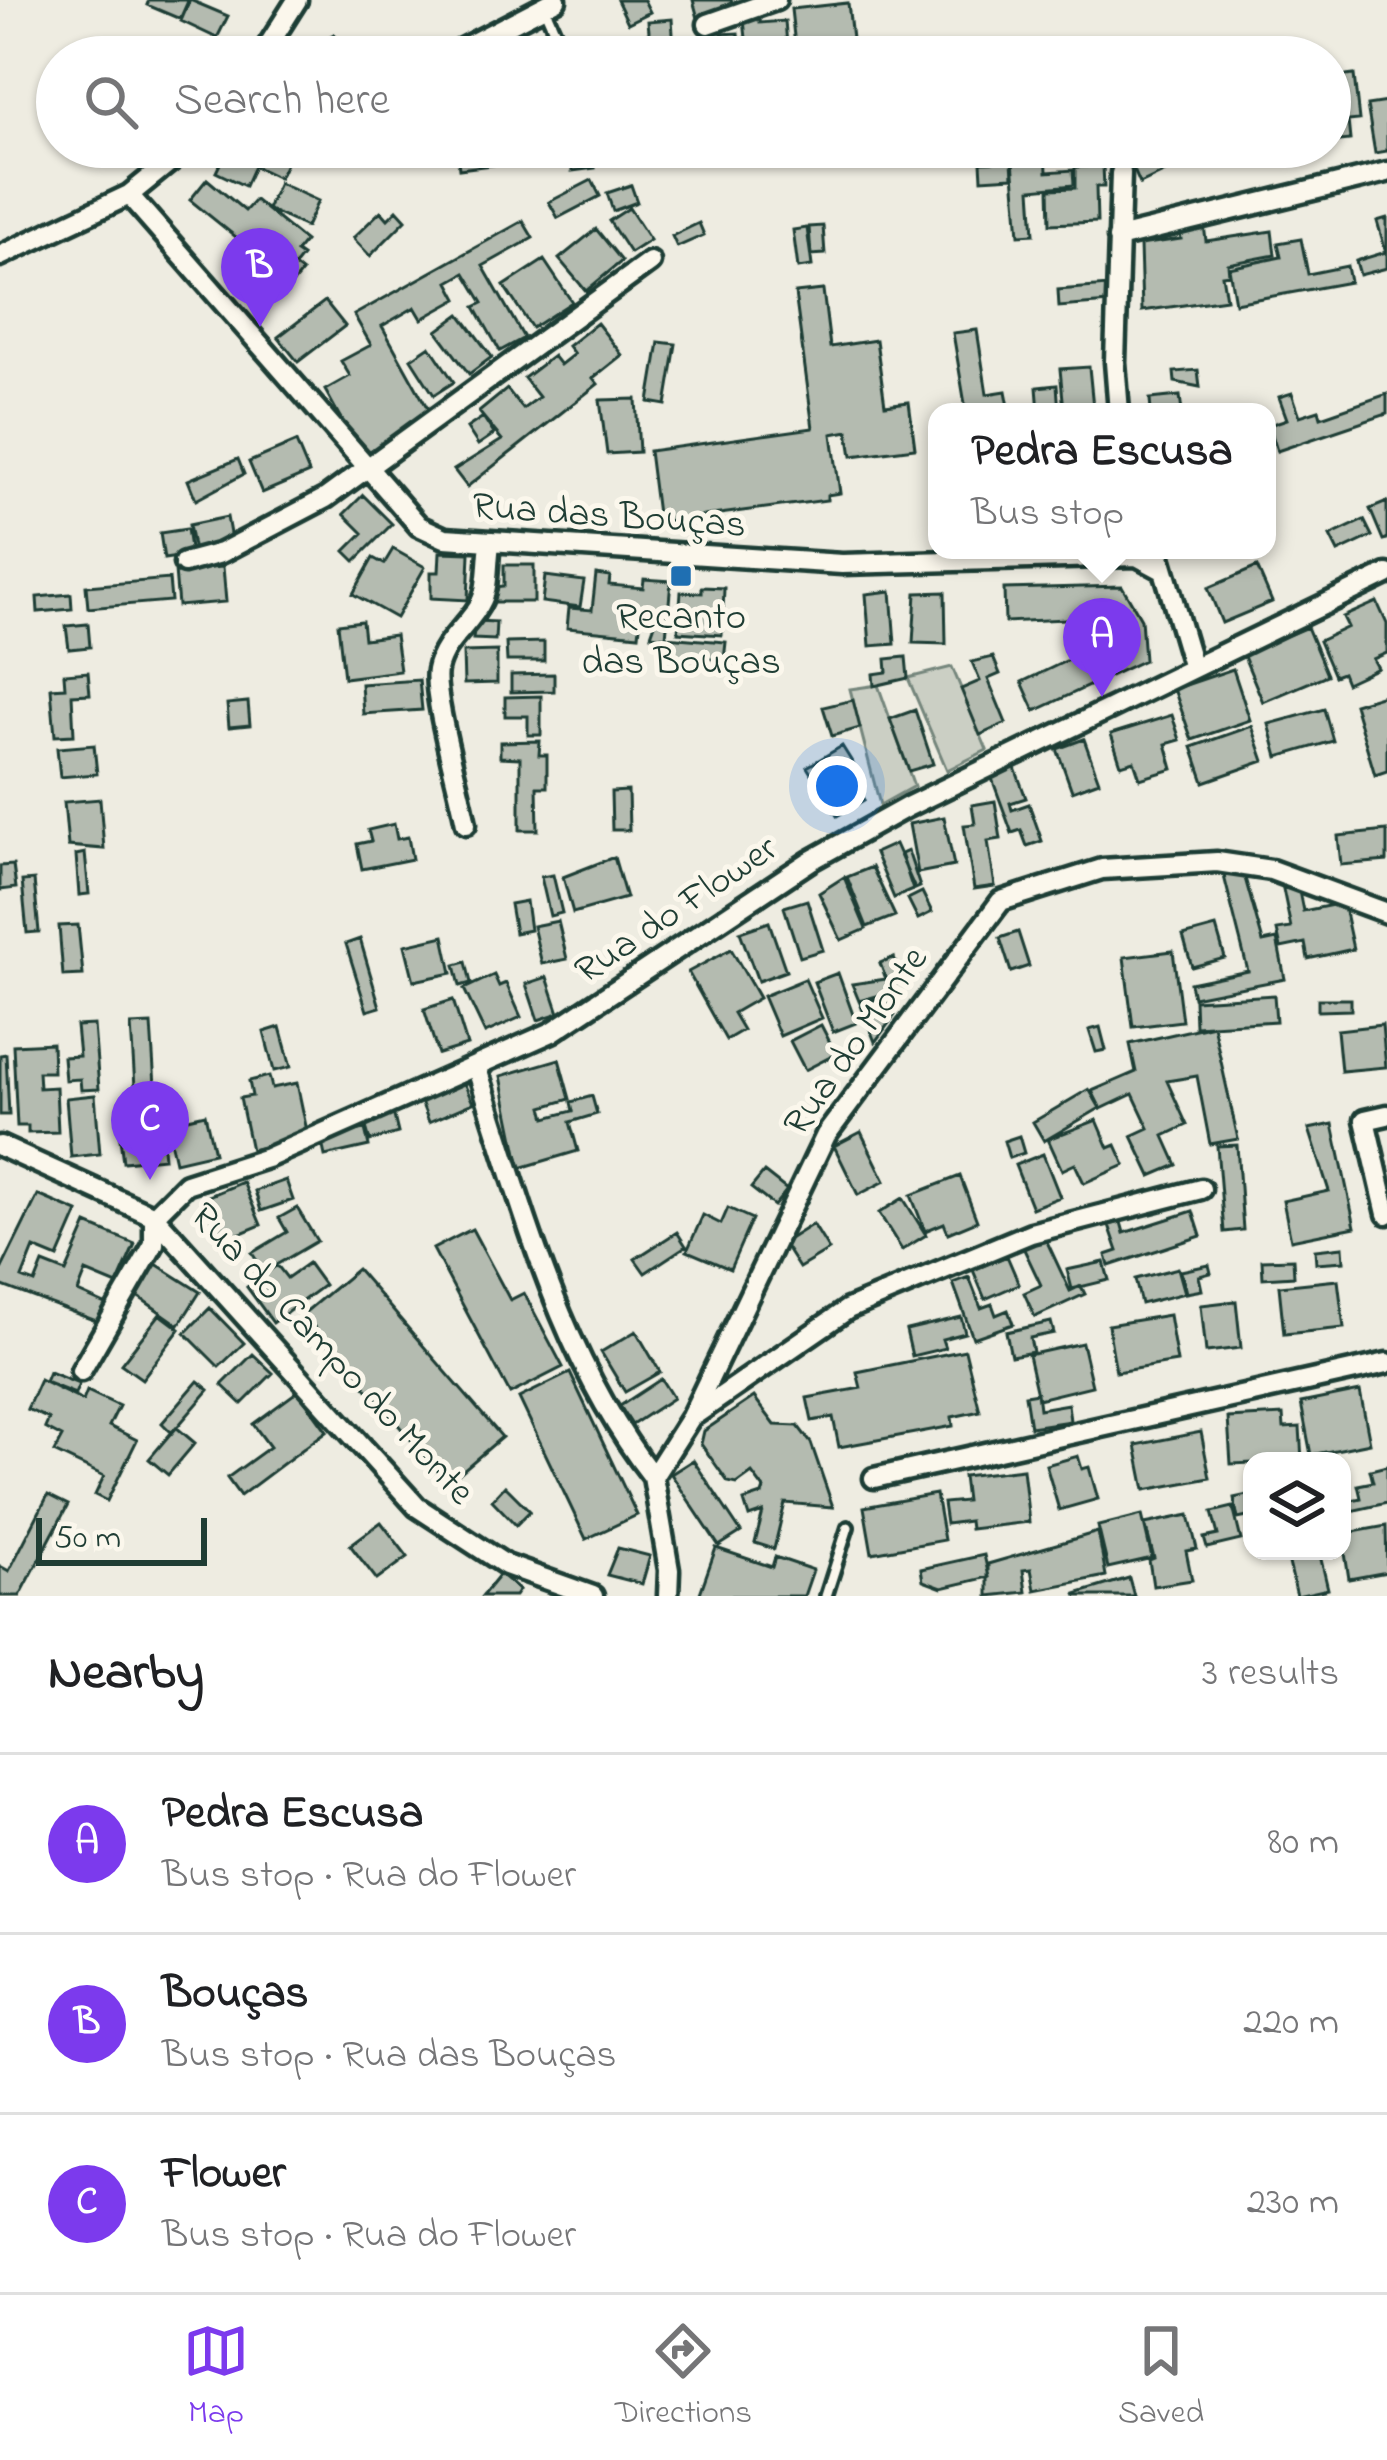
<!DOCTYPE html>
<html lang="en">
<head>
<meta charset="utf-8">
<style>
	body { margin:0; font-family:"Indie Flower",sans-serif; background:#f6f6f6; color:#202124 }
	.controls { position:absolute; right:36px; bottom:36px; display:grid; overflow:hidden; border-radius:24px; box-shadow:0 3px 9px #0004 }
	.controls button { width:108px; height:108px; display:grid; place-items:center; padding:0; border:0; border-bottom:3px solid #e0e0e0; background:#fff; color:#202124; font:60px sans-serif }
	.scale { position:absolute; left:36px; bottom:30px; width:171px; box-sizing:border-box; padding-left:12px; border:6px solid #1f3d34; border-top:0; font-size:33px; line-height:42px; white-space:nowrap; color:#1f3d34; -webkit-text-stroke:9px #fbf7ec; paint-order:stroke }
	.you { position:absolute; left:837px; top:786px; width:42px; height:42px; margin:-30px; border:9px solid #fff; border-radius:50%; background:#1a73e8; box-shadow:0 0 0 18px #1a73e833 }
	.badge { display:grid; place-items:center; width:78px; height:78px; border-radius:50%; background:#7c3aed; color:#fff; font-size:39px; font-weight:700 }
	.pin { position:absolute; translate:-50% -99px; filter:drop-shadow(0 3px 6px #0008) }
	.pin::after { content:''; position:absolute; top:63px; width:42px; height:36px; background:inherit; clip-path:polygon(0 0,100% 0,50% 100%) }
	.popup { position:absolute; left:928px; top:403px; width:348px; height:156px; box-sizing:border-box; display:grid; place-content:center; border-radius:24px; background:#fff; filter:drop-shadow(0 3px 9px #0005); font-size:39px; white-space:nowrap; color:#757577 }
	.popup b { font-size:45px; color:#202124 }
	.popup::after { content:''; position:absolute; left:50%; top:100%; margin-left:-24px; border:24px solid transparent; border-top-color:#fff }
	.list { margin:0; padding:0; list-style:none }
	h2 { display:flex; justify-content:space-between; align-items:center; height:156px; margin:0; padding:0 48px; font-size:51px }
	h2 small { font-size:39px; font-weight:400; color:#757577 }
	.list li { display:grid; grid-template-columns:78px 1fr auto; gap:36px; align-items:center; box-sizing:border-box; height:180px; padding:0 48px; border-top:3px solid #e0e0e0 }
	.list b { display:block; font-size:45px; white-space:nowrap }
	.list p { margin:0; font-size:39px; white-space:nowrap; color:#757577 }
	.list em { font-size:39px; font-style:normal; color:#757577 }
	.icon { flex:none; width:66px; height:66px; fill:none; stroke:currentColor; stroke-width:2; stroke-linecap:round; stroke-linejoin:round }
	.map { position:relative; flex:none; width:1387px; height:1596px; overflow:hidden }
	.search { position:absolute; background:#fff; box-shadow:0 3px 9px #0004; left:36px; right:36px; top:36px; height:132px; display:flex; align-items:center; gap:30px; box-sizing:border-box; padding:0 42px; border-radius:66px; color:#757577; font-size:45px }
	.sheet { height:696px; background:#fff }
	nav { display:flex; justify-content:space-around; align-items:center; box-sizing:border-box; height:168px; border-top:3px solid #e0e0e0; background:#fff; font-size:33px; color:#757577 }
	nav a { display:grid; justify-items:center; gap:6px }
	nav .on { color:#7c3aed }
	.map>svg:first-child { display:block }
	.green { fill:#cbcfc4; stroke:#75867c; stroke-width:3 }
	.building { fill:#b4bbb0; stroke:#1f3d34; stroke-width:3 }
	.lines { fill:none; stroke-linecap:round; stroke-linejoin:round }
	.lane-casing { stroke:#1f3d34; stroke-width:18 }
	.street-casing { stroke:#1f3d34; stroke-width:27 }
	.lane { stroke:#fbf7ec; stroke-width:9 }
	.street { stroke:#fbf7ec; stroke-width:18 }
	.poi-dot { fill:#1f6fb2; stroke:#fbf7ec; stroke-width:4.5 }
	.labels { text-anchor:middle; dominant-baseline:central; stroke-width:10; stroke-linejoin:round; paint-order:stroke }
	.street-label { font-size:39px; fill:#1f3d34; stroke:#fbf7ec }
	.poi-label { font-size:39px; fill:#1f3d34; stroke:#fbf7ec }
</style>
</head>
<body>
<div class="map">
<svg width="1387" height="1596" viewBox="0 0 1387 1596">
	<rect width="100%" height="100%" fill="#eeece1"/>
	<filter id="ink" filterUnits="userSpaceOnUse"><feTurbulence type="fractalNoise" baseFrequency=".00833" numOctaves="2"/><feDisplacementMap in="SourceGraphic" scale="24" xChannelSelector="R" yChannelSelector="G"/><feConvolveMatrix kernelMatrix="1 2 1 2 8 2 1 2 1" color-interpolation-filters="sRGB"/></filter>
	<g filter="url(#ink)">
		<path class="green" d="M952 667 987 750 947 770 908 678Z
			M878 685 914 786 880 805 850 689Z"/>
		<path class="building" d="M149 0H186L188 1 180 19 147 5Z
			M190 0 228 16 217 38 181 21Z
			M617 0H644L650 12 628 23Z
			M693 0H731L735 12 699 22Z
			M848 3 853 48 796 55 791 9Z
			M672 19 674 49 685 48 686 57H640L639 43 650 42 648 21Z
			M760 19V23L785 21 788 57H748L744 20Z
			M738 33 740 57H724L722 34Z
			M334 34 347 57H307L304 50Z
			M539 38 547 57H491Z
			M1354 75 1359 120 1348 121 1350 140 1330 142V78Z
			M1387 102V151L1375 153 1367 105Z
			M228 147H294L279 178 254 166 245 186 216 172Z
			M494 147H553L554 157 459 169 457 152Z
			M986 147H1046L1047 172 1073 170 1074 185 1031 189 1034 234 1019 235 1013 160 986 155Z
			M1156 147H1196L1199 156 1140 184 1129 158Z
			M593 155 595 168 572 171 571 157Z
			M1012 161 1013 177 982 179 981 162Z
			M1103 166 1104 187H1096L1097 222 1050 224 1049 189 1075 188V167Z
			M207 179 245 211 255 200 305 241 296 252 302 256 294 266 302 272 293 283 190 200Z
			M592 180 600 196 558 218 549 202Z
			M279 183 318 201 306 227 267 209Z
			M631 185 637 202 613 211 607 193Z
			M629 208 650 240 630 253 609 221Z
			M397 210 406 220 370 256 353 238 381 211 388 219Z
			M1387 218V268L1360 275 1356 261 1386 252 1377 221Z
			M523 221 533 238 483 266 524 338 500 351 475 307 483 303 465 273 449 282 458 299 422 319 415 307 382 326 433 418 362 457 325 390 350 376 341 361 371 345 354 315Z
			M699 223 704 235 677 247 672 236Z
			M1204 225 1206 241 1272 231 1275 255 1228 264 1229 274 1222 275 1226 299 1142 311 1140 245 1181 239 1179 229Z
			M823 226 825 254 811 255 809 227Z
			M807 228 812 266 798 268 793 230Z
			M596 229 622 261 586 291 559 259Z
			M1301 239 1308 274 1347 266 1350 282 1235 303 1229 268 1281 257 1278 243Z
			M544 260 572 302 532 328 504 286Z
			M1108 286 1109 303 1059 307 1058 290Z
			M823 290 830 347 876 340 885 405 909 402 915 448 852 456 848 431 832 434 840 493 827 495V500L658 522 649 451 813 428 795 293Z
			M325 301 345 326 298 362 278 337Z
			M460 314 492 357 469 374 437 331Z
			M597 323 622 355 593 378 598 384 467 487 454 470 502 440 479 412 507 389 523 409 539 397 524 378 553 356 560 365 574 354 568 346Z
			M977 330 987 394 1006 391 1010 412 966 410 953 333Z
			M659 342 676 344 666 405 649 402Z
			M430 346 454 382 434 395 411 359Z
			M1089 367 1093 407 1064 410 1060 369Z
			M1198 370 1200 387 1175 382 1174 372Z
			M1057 385 1059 412H1039L1037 387Z
			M1292 393 1300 416 1319 410 1321 417 1387 394V414L1277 451 1269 425 1287 419 1279 397Z
			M1180 396 1182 412H1151L1150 399Z
			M636 399 639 452 607 454 600 400Z
			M483 417 494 434 478 445 467 428Z
			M296 442 309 473 262 493 249 462Z
			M238 459 244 474 196 500 188 480Z
			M363 495 392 524 355 561 345 551 363 533 344 514Z
			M1387 502V539L1383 540 1370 509Z
			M227 517 232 545 194 552 189 525Z
			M1364 520 1372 536 1338 552 1330 536Z
			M187 529 191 555 164 559 160 533Z
			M393 549 425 567 396 618 353 594 373 558 384 564Z
			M440 552 470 553 468 600 431 598V572H439Z
			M504 565H534V602H494V587L504 586Z
			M223 567 226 602 178 606 175 571Z
			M1257 567 1272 602 1222 623 1208 588Z
			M596 574 610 576 609 585 643 588 644 579 671 581 666 637 651 635 657 618 641 616 639 635 567 628 569 608 592 610Z
			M545 576 584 581 580 607 542 602Z
			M169 579 171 601 88 608 86 586Z
			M1122 586 1141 619 1144 660 1035 711 1022 682 1112 639 1106 617 1005 622 1004 589Z
			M702 587 724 588 722 635 678 632 681 592 702 593Z
			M891 591 895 644 870 646 866 594Z
			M945 592 946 644 913 643 916 593Z
			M71 594 72 609 38 612 37 597Z
			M1377 602 1387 624V653L1373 659 1378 668 1346 683 1342 673 1334 676 1319 641 1348 627 1343 617Z
			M362 621 364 639 395 635 400 671 344 678 338 624Z
			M475 621 496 622 495 640 473 639Z
			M88 624 90 647 69 649 66 626Z
			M1307 627 1327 675 1263 702 1243 654Z
			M666 637 726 642 724 660 664 655Z
			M544 642V661H507L506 643Z
			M497 651V683L464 684 463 652Z
			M906 657 908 678 874 686 873 674 887 672 886 659Z
			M993 657 1000 674 988 679 1006 723 980 735 961 689 980 681 972 662Z
			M1233 669 1250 720 1192 740 1174 689Z
			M88 672 90 694 72 695 74 735 55 736 51 688 65 687 64 674Z
			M554 674V691L511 692V675Z
			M419 680 422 710 363 714 361 684Z
			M1387 694V771L1375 775 1354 704Z
			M541 696V735H528V716H505V697Z
			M853 700 860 728 832 736 823 707Z
			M248 702 250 725 229 727 227 704Z
			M1324 709 1333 741 1278 757 1269 724Z
			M915 710 933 764 909 771 890 719Z
			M1172 715 1180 740 1166 744 1173 769 1140 779 1134 761 1121 765 1111 734Z
			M1252 726 1264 761 1204 782 1192 747Z
			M1084 739 1099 781 1072 791 1057 749Z
			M540 741 539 755H547V787H537L538 830H520V758L500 757V742Z
			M94 745 97 774 60 777 57 748Z
			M842 746 857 770 849 775 864 800 837 816 807 767Z
			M1014 765 1026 798 1010 803 1012 810 1029 804 1042 841 1027 846 1021 830 1012 833 990 773Z
			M628 791 629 830H612L611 792Z
			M100 799 104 849 68 846 64 802Z
			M995 801 1001 839 988 841 995 886 974 889 964 825 975 824 972 805Z
			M944 817 954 866 918 873 909 824Z
			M394 824 397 839 408 837 412 859 362 869 357 844 371 841 368 830Z
			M1387 831V861L1341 865 1338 836Z
			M895 844 915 889 894 898 875 853Z
			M908 851 920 887 913 890 901 854Z
			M85 853 89 894 79 895 76 855Z
			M614 857 626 898 573 913 563 877Z
			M13 865 16 888 0 890V866Z
			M872 867 895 916 867 927 847 877Z
			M1243 871 1263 942 1277 939 1285 979 1193 997 1190 983 1248 971 1224 876Z
			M553 875 562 913 550 916 541 877Z
			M844 877 866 929 841 940 819 893Z
			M34 880 39 932 27 933 22 881Z
			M1298 886 1303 911 1343 903 1353 949 1308 959 1305 943 1281 948 1277 930 1291 928 1283 889Z
			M922 892 932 912 918 919 908 899Z
			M807 900 823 950 800 957 784 907Z
			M526 901 530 930 515 933 510 904Z
			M558 921 567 959 542 964 533 926Z
			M769 922 786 971 758 981 740 932Z
			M78 925 83 975 63 976 59 926Z
			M1216 927 1225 958 1192 967 1183 936Z
			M1018 932 1029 966 1011 972 1000 938Z
			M444 936 452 973 414 981 405 945Z
			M360 939 380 1007 367 1011 346 944Z
			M731 949 759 998 733 1013 743 1030 726 1040 688 972Z
			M1173 951 1182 1021 1133 1027 1124 957Z
			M894 957 902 982 890 986 891 992 859 1001 852 984 886 979 880 963Z
			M466 962 471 983 460 986 455 965Z
			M838 973 856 1023 833 1032 814 982Z
			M494 975 499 986 506 983 521 1017 485 1033 464 989Z
			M547 977 559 1013 538 1020 526 984Z
			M805 979 822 1018 780 1036 763 996Z
			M1274 995 1276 1021 1195 1026 1194 1000Z
			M882 998 895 1015 875 1042 860 1003Z
			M1318 999H1351V1010L1318 1011Z
			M453 1000 467 1045 438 1054 424 1009Z
			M151 1024 155 1086 135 1087 131 1025Z
			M94 1025 99 1089 81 1090 80 1079 65 1080 63 1057 79 1056 76 1026Z
			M821 1025 836 1054 805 1070 790 1041Z
			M1213 1025 1238 1139 1210 1144 1197 1076 1167 1081 1187 1125 1164 1136 1177 1165 1151 1176 1132 1136 1149 1128 1133 1094 1101 1109 1092 1091 1136 1072 1130 1044Z
			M1382 1025 1386 1067 1341 1071 1337 1030Z
			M280 1027 291 1067 274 1071 264 1032Z
			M1100 1027 1106 1050 1096 1052 1089 1030Z
			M52 1043 53 1072H38L39 1088 56 1087 58 1132 28 1133V1126H17L13 1045Z
			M6 1054 9 1115H0V1055Z
			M559 1059 570 1099 543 1107 546 1118 573 1111 571 1102 592 1096 597 1114 570 1122 578 1151 520 1168 501 1076Z
			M269 1076 272 1088 297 1083 308 1136 251 1150 240 1098 252 1096 249 1081Z
			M463 1081 473 1103 429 1122 420 1099Z
			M1089 1089 1100 1108 1044 1141 1033 1122Z
			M95 1095 100 1154 71 1157 66 1098Z
			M159 1109 164 1158 123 1162 117 1113Z
			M393 1112 398 1133 370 1141 364 1120Z
			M205 1114 214 1153 175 1162 166 1123Z
			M1097 1120 1109 1148 1116 1145 1125 1165 1084 1183 1075 1164 1062 1170 1048 1139Z
			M1333 1124 1355 1227 1291 1240 1283 1201 1329 1191 1309 1129Z
			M365 1129 369 1146 325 1156 321 1138Z
			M861 1132 885 1181 858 1195 834 1146Z
			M1019 1136 1024 1153 1009 1158 1004 1141Z
			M1237 1145 1243 1230 1224 1232 1217 1146Z
			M1043 1154 1060 1197 1032 1208 1015 1165Z
			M764 1172 787 1190 774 1206 751 1188Z
			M960 1176 977 1221 948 1233 944 1223 925 1231 911 1195Z
			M286 1180 293 1200 261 1211 255 1191Z
			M243 1182 261 1225 222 1241 204 1198Z
			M38 1195 78 1212 58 1258 34 1248 22 1278 35 1283 43 1263 66 1272 87 1224 135 1244 117 1285 86 1272 78 1292 107 1305 99 1322 0 1285V1272Z
			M903 1198 926 1235 902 1250 879 1213Z
			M297 1208 317 1241 264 1272 252 1253 287 1232 279 1218Z
			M728 1208 752 1219 730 1269 687 1251 703 1215 721 1224Z
			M1193 1211 1201 1236 1109 1266 1106 1255 1118 1251 1109 1225 1121 1222 1124 1233Z
			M813 1224 829 1250 799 1268 783 1243Z
			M472 1229 510 1300 524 1293 563 1367 510 1394 433 1249Z
			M1042 1231 1070 1291 1081 1286 1085 1294 1035 1317 1024 1293 1041 1285 1020 1241Z
			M677 1232 686 1246 645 1273 635 1259Z
			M1343 1247 1344 1261 1316 1263 1315 1250Z
			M1007 1256 1019 1284 985 1299 973 1270Z
			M1293 1259 1294 1276 1263 1278 1262 1260Z
			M1104 1262 1109 1280 1072 1289 1067 1270Z
			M308 1263 324 1285 273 1323 247 1287 277 1265 287 1278Z
			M156 1264 200 1292 179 1325 136 1295Z
			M1209 1265 1211 1273 1199 1276 1202 1290 1186 1293 1181 1271Z
			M1178 1268 1185 1293 1141 1304 1135 1279Z
			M357 1269 502 1437 448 1483 303 1314Z
			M969 1277 981 1308 992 1304 996 1315 1008 1310 1013 1324 973 1338 953 1283Z
			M1338 1280 1344 1328 1284 1334 1279 1286Z
			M1236 1301 1241 1348 1206 1352 1201 1305Z
			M210 1308 244 1343 219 1367 185 1333Z
			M160 1314 180 1329 142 1379 121 1364Z
			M1169 1315 1177 1362 1116 1372 1108 1325Z
			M961 1317 965 1333 942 1339 945 1348 912 1356 906 1330Z
			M1051 1322 1054 1333 1030 1338 1033 1352 1011 1356 1006 1332Z
			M636 1331 660 1372 625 1392 601 1352Z
			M1082 1343 1092 1386 1038 1399 1028 1355Z
			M965 1350 980 1411 952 1417 953 1426 839 1447 833 1417 812 1421 807 1398 861 1388 857 1372Z
			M253 1354 273 1373 242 1404 222 1385Z
			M49 1372 79 1384 75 1394 45 1382Z
			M570 1373 637 1515 586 1539 519 1398Z
			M661 1379 673 1398 632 1425 620 1406Z
			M40 1380 83 1401 87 1391 119 1406 109 1426 137 1440 107 1501 95 1495 104 1476 54 1452 62 1437 45 1428 49 1419 27 1409Z
			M198 1381 209 1390 172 1433 162 1423Z
			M298 1391 327 1431 240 1496 227 1478 270 1447 253 1424Z
			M1360 1391 1370 1443 1311 1455 1301 1403Z
			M1037 1393 1039 1409 1068 1404 1070 1421 1030 1427 1025 1395Z
			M754 1397 775 1425 798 1426 811 1443 833 1507 785 1503 774 1549 755 1543 763 1512 749 1517 744 1501 762 1495 764 1489 752 1473 737 1484 728 1482 701 1444 704 1431Z
			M1283 1415 1284 1428 1300 1427 1302 1461 1231 1464 1228 1418Z
			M176 1427 195 1443 168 1475 149 1459Z
			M1201 1432 1210 1478 1145 1490 1136 1445Z
			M1078 1456 1082 1469 1089 1467 1098 1499 1059 1510 1046 1465Z
			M693 1460 741 1532 719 1546 671 1474Z
			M1387 1466V1503L1342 1513V1502L1361 1498 1358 1485 1373 1482 1370 1470Z
			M1023 1469 1029 1522 970 1529 969 1521 946 1524 943 1503 966 1501 963 1476Z
			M505 1486 530 1511 516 1525 492 1500Z
			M936 1494 944 1540 872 1553 864 1507Z
			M1252 1494V1516L1238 1519 1234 1498Z
			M48 1495 68 1505 20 1596H0V1566L9 1571Z
			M1233 1507 1241 1540 1207 1548 1204 1538 1218 1535 1212 1512Z
			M1142 1515 1152 1558 1108 1568 1098 1526Z
			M1189 1515 1197 1549 1186 1551 1192 1580 1153 1586 1149 1560 1154 1558 1145 1524Z
			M381 1522 408 1557 377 1580 350 1545Z
			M1386 1526 1387 1572 1349 1579 1342 1534Z
			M1098 1532 1106 1576 1035 1590 1031 1569 1023 1570 1026 1592 988 1596V1564Z
			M618 1548 650 1556 642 1584 607 1575Z
			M716 1548 772 1567 775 1557 813 1570 804 1596H699Z
			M1286 1551H1319L1328 1589 1297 1596Z
			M984 1555 989 1577 942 1588 923 1581 921 1569Z
			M500 1574 519 1590 515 1596H482Z
			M1129 1578 1134 1596H1077L1076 1594Z"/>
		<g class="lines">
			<g class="lane-casing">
				<path id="lane" d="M544 7 566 57
					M826 1596 848 1527"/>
			</g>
			<g class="street-casing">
				<path id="street" d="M708 24 776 0
					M261 57 297 0
					M446 57 556 0
					M129 195 419 526 445 538 842 564 1137 556 1161 569
					M1118 238 1387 172
					M0 256 129 195 188 147
					M1119 412 1115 362 1121 173
					M1158 550 1192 665
					M184 563 221 553 326 498 650 262
					M466 824C460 790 432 696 437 670 443 640 471 625 482 600 489 585 487 561 490 545
					M476 1066C523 1207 560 1358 653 1477
					M1387 1115 1365 1120 1387 1214
					M0 1146 154 1216 417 1507 506 1565 593 1596
					M154 1216 186 1184 267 1158 552 1032 810 861 907 807 1387 574
					M81 1371 154 1244V1216
					M696 1414 848 1309 1031 1233 1201 1189
					M874 1478 1387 1363
					M668 1596 669 1570 653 1477 691 1417 826 1135 1001 901 1102 869 1217 862 1271 870 1387 913"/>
			</g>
			<use href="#lane" class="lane"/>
			<use href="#street" class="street"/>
		</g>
	</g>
	<rect class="poi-dot" x="669" y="564" width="24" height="24" rx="6"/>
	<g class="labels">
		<g class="street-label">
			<text transform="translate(609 517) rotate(4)">Rua das Bouças</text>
			<text transform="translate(677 911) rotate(-34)">Rua do Flower</text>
			<text transform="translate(857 1042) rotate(-55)">Rua do Monte</text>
			<text transform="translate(331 1355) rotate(47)">Rua do Campo do Monte</text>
		</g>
		<g class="poi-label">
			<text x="681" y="618">Recanto<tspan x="681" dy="45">das Bouças</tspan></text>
		</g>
	</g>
</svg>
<div class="controls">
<button><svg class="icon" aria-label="layers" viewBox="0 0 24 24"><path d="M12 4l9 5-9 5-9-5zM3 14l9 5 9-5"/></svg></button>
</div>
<div class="scale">50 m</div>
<div class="you"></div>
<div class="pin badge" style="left:1102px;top:697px">A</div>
<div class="popup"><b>Pedra Escusa</b>Bus stop</div>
<div class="pin badge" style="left:260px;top:327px">B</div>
<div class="pin badge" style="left:150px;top:1180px">C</div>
<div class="search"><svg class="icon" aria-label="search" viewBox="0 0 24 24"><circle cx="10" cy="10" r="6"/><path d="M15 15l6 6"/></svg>Search here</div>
</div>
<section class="sheet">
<h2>Nearby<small>3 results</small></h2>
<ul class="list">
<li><span class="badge">A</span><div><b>Pedra Escusa</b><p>Bus stop · Rua do Flower</p></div><em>80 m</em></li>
<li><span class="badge">B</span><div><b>Bouças</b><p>Bus stop · Rua das Bouças</p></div><em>220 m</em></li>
<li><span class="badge">C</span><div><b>Flower</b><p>Bus stop · Rua do Flower</p></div><em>230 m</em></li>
</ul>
</section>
<nav>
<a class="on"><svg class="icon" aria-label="map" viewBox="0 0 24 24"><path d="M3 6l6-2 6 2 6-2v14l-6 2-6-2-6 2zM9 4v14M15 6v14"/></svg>Map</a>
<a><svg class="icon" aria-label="directions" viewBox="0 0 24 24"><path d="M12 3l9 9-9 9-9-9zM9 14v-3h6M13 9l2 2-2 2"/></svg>Directions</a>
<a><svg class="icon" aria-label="saved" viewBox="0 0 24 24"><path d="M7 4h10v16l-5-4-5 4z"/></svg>Saved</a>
</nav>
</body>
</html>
